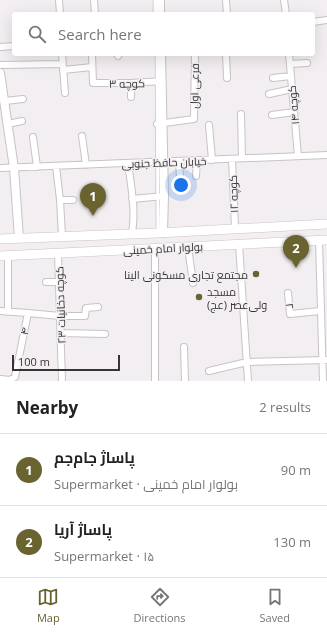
<!DOCTYPE html>
<html lang="en">
<head>
<meta charset="utf-8">
<style>
	body { margin:0; font-family:"Open Sans",Cairo,sans-serif; background:#f6f6f6; color:#222 }
	.scale { position:absolute; left:12px; bottom:10px; width:108px; box-sizing:border-box; padding-left:4px; border:2px solid #363435; border-top:0; font-size:11px; line-height:14px; white-space:nowrap; color:#363435; -webkit-text-stroke:3px #f3eef1; paint-order:stroke }
	.you { position:absolute; left:181px; top:185px; width:14px; height:14px; margin:-10px; border:3px solid #fff; border-radius:50%; background:#1a73e8; box-shadow:0 0 0 6px #1a73e833 }
	.badge { display:grid; place-items:center; width:26px; height:26px; border-radius:50%; background:#68632f; color:#fff; font-size:13px; font-weight:700 }
	.pin { position:absolute; translate:-50% -33px; filter:drop-shadow(0 1px 2px #0008) }
	.pin::after { content:''; position:absolute; top:21px; width:14px; height:12px; background:inherit; clip-path:polygon(0 0,100% 0,50% 100%) }
	.list { margin:0; padding:0; list-style:none }
	h2 { display:flex; justify-content:space-between; align-items:center; height:52px; margin:0; padding:0 16px; font-size:17px }
	h2 small { font-size:13px; font-weight:400; color:#767676 }
	.list li { display:grid; grid-template-columns:26px 1fr auto; gap:12px; align-items:center; box-sizing:border-box; height:72px; padding:0 16px; border-top:1px solid #e0e0e0 }
	.list b { display:block; font-size:15px; white-space:nowrap }
	.list p { margin:0; font-size:13px; white-space:nowrap; color:#767676 }
	.list em { font-size:13px; font-style:normal; color:#767676 }
	.icon { flex:none; width:22px; height:22px; fill:none; stroke:currentColor; stroke-width:2; stroke-linecap:round; stroke-linejoin:round }
	.map { position:relative; flex:none; width:327px; height:381px; overflow:hidden }
	.search { position:absolute; background:#fff; box-shadow:0 4px 16px #0002; left:12px; right:12px; top:12px; height:44px; display:flex; align-items:center; gap:10px; box-sizing:border-box; padding:0 14px; border-radius:4px; color:#767676; font-size:15px }
	.sheet { height:196px; background:#fff }
	nav { display:flex; justify-content:space-around; align-items:center; box-sizing:border-box; height:56px; border-top:1px solid #e0e0e0; background:#fff; font-size:11px; color:#767676 }
	nav a { display:grid; justify-items:center; gap:2px }
	nav .on { color:#68632f }
	.map>svg:first-child { display:block }
	.lines { fill:none; stroke-linecap:round; stroke-linejoin:round }
	.service-casing { stroke:#c8c3c6; stroke-width:4.5 }
	.minor-casing { stroke:#c8c3c6; stroke-width:8 }
	.tertiary-casing { stroke:#c8c3c6; stroke-width:10 }
	.secondary-casing { stroke:#c8c3c6; stroke-width:10 }
	.service { stroke:#fff; stroke-width:3 }
	.minor { stroke:#fff; stroke-width:6 }
	.tertiary { stroke:#fff; stroke-width:8 }
	.secondary { stroke:#fff; stroke-width:9 }
	.poi-dot { fill:#68632f; stroke:#f3eef1; stroke-width:1.5 }
	.labels { text-anchor:middle; dominant-baseline:central; stroke-width:3; stroke-linejoin:round; paint-order:stroke }
	.street-label { font-size:11px; fill:#363435; stroke:#f3eef1 }
	.poi-label { font-size:11px; fill:#363435; stroke:#f3eef1; text-anchor:end }
</style>
</head>
<body>
<div class="map">
<svg width="327" height="381" viewBox="0 0 327 381">
	<rect width="100%" height="100%" fill="#f3eef1"/>
	<g class="lines">
		<g class="service-casing">
			<path id="service" d="M155 0V14
				M157 54 158 232"/>
		</g>
		<g class="minor-casing">
			<path id="minor" d="M59 0 60 14
				M94 0 95 14
				M226 0 227 14
				M284 0 286 14
				M313 22 327 20
				M0 47 14 46
				M62 54 65 93
				M92 54 93 83H131L162 81
				M226 54 227 78
				M289 54 298 156
				M118 56 119 54
				M290 64 307 63
				M0 65 62 64
				M63 70 92 67
				M273 78 291 76
				M269 94 292 89
				M131 97V83
				M5 101 23 99
				M241 114 242 158
				M272 115 294 112
				M8 124 22 121
				M157 124 194 119 195 54
				M209 125 212 160
				M82 136 86 165
				M33 137 37 167
				M232 159 235 229
				M179 161 180 178
				M128 163C131 186 136 210 132 233
				M56 166 60 200 62 236
				M0 168 327 155
				M196 176 197 160
				M132 199 164 196
				M60 200H73
				M319 240 323 381
				M239 244 248 381
				M188 247 193 283
				M155 248V381
				M58 253 62 381
				M8 255V312
				M46 282H59
				M288 293 290 314 320 311
				M0 311 28 313
				M61 333 105 334
				M184 347 185 381
				M209 371 247 362 327 360
				M0 379 10 380 15 377 28 313 60 316H85L86 308 98 307"/>
		</g>
		<g class="tertiary-casing">
			<path id="tertiary" d="M160 0V14
				M161 54 164 196 163 233
				M0 73 14 168 19 238"/>
		</g>
		<g class="secondary-casing">
			<path id="secondary" d="M0 239 158 233 327 224
				M0 256 327 240"/>
		</g>
		<use href="#service" class="service"/>
		<use href="#minor" class="minor"/>
		<use href="#tertiary" class="tertiary"/>
		<use href="#secondary" class="secondary"/>
	</g>
	<g class="poi-dot">
		<circle cx="256" cy="274" r="4"/>
		<circle cx="199" cy="297" r="4"/>
	</g>
	<g class="labels">
		<g class="street-label">
			<text transform="translate(127 83) rotate(-1)">کوچه ۳</text>
			<text transform="translate(194 86) rotate(-89)">فرعی اول</text>
			<text transform="translate(293 105) rotate(-95)">کوچه ۱۴</text>
			<text transform="translate(164 162) rotate(-2)">خیابان حافظ جنوبی</text>
			<text transform="translate(233 194) rotate(-92)">کوچه ۱۲</text>
			<text transform="translate(163 248) rotate(-3)">بولوار امام خمینی</text>
			<text transform="translate(60 305) rotate(-92)">کوچه دخانیات ۲۳</text>
			<text transform="translate(290 306) rotate(82)">۲</text>
			<text transform="translate(24 331) rotate(-78)">۴</text>
		</g>
		<g class="poi-label">
			<text x="248" y="274">مجتمع تجاری مسکونی الینا</text>
			<text x="207" y="291" text-anchor="start">مسجد<tspan x="207" dy="13">ولی‌عصر (عج)</tspan></text>
		</g>
	</g>
</svg>
<div class="scale">100 m</div>
<div class="you"></div>
<div class="pin badge" style="left:93px;top:216px">1</div>
<div class="pin badge" style="left:296px;top:268px">2</div>
<div class="search"><svg class="icon" aria-label="search" viewBox="0 0 24 24"><circle cx="10" cy="10" r="6"/><path d="M15 15l6 6"/></svg>Search here</div>
</div>
<section class="sheet">
<h2>Nearby<small>2 results</small></h2>
<ul class="list">
<li><span class="badge">1</span><div><b>پاساژ جام‌جم</b><p>Supermarket · بولوار امام خمینی</p></div><em>90 m</em></li>
<li><span class="badge">2</span><div><b>پاساژ آریا</b><p>Supermarket · ۱۵</p></div><em>130 m</em></li>
</ul>
</section>
<nav>
<a class="on"><svg class="icon" aria-label="map" viewBox="0 0 24 24"><path d="M3 6l6-2 6 2 6-2v14l-6 2-6-2-6 2zM9 4v14M15 6v14"/></svg>Map</a>
<a><svg class="icon" aria-label="directions" viewBox="0 0 24 24"><path d="M12 3l9 9-9 9-9-9zM9 14v-3h6M13 9l2 2-2 2"/></svg>Directions</a>
<a><svg class="icon" aria-label="saved" viewBox="0 0 24 24"><path d="M7 4h10v16l-5-4-5 4z"/></svg>Saved</a>
</nav>
</body>
</html>
